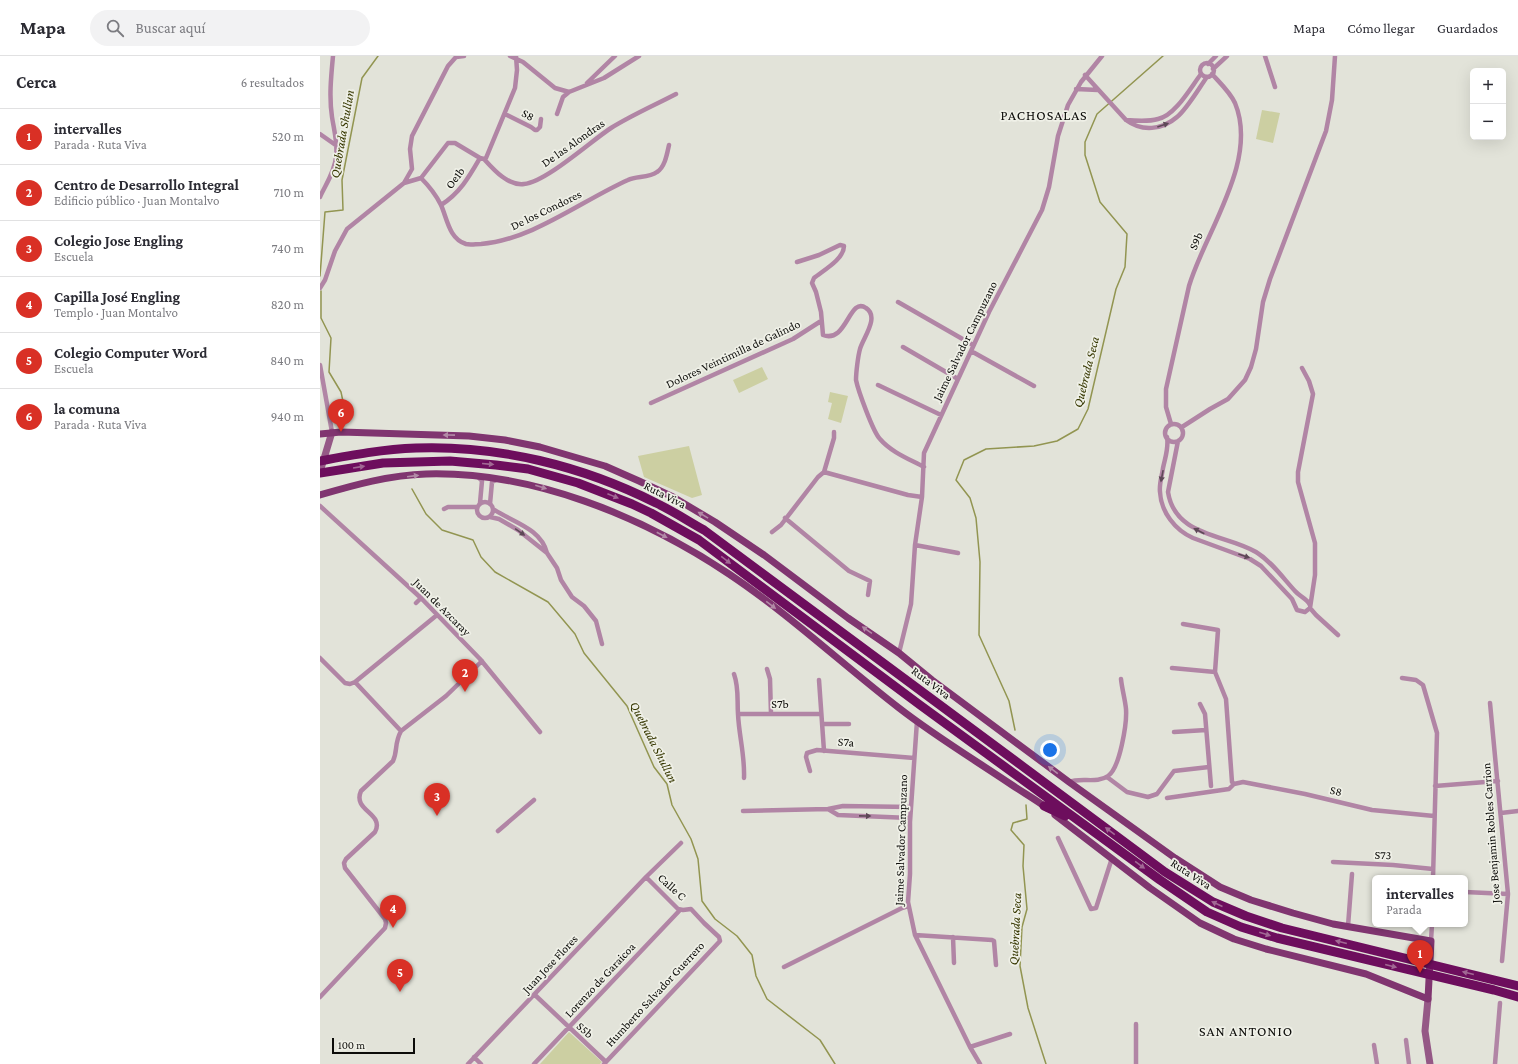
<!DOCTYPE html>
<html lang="es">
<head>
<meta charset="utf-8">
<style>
	body { margin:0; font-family:"Crimson Pro",serif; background:#f2f2f3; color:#2b2b33 }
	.controls { position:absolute; right:12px; top:12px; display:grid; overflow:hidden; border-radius:6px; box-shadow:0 4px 16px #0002 }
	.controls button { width:36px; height:36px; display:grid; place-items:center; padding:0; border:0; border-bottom:1px solid #e1e1e2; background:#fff; color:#2b2b33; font:20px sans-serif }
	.scale { position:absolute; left:12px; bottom:10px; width:83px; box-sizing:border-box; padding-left:4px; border:2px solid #0c0c09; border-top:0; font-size:11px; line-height:14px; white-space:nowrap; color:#0c0c09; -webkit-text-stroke:3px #eff0e7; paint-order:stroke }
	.you { position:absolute; left:730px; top:694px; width:14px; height:14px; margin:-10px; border:3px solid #fff; border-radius:50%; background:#1a73e8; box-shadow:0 0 0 6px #1a73e833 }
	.badge { display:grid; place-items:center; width:26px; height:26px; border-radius:50%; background:#d93025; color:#fff; font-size:13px; font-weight:700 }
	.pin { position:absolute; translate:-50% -33px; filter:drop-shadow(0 1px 2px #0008) }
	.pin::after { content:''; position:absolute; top:21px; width:14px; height:12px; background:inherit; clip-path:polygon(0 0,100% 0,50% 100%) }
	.popup { position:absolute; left:1052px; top:819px; width:96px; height:52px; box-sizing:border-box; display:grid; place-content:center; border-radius:6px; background:#fff; filter:drop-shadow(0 1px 3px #0005); font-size:13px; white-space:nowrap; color:#7c7c81 }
	.popup b { font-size:15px; color:#2b2b33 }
	.popup::after { content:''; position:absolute; left:50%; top:100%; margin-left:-8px; border:8px solid transparent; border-top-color:#fff }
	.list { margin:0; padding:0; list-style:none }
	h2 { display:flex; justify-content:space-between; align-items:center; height:52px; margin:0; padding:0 16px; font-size:17px }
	h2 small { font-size:13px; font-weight:400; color:#7c7c81 }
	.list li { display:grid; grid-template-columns:26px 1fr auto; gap:12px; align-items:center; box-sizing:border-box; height:56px; padding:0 16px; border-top:1px solid #e1e1e2 }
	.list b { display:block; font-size:15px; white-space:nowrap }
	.list p { margin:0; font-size:13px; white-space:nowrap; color:#7c7c81 }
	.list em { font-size:13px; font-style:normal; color:#7c7c81 }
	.icon { flex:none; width:22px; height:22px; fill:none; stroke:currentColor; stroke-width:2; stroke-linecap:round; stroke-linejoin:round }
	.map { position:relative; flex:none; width:1198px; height:1008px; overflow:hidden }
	header { display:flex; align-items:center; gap:24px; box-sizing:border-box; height:56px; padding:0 20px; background:#fff; border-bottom:1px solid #e1e1e2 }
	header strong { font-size:19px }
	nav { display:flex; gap:22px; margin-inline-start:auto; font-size:14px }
	.search { width:280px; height:36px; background:#f2f2f3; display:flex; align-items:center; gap:10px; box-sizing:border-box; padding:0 14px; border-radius:22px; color:#7c7c81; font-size:15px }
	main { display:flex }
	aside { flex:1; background:#fff }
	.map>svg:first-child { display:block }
	.green { fill:#cccfa2 }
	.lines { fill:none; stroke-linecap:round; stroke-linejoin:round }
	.stream { stroke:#929551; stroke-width:1.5 }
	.street { stroke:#b185a5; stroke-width:4.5 }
	.secondary { stroke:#955886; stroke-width:7 }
	.primary { stroke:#803570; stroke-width:7 }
	.highway { stroke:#6d0e5d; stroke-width:9 }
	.oneway { fill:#5e4857 }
	.oneway2 { fill:#b289a6 }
	.oneway3 { fill:#a16894 }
	.labels { text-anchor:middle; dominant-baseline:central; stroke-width:3.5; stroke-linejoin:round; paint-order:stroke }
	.street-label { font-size:12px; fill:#0c0c09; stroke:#eff0e7 }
	.water-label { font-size:13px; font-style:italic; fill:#363700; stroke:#eff0e7 }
	.quarter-label { font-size:14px; letter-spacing:1px; fill:#0c0c09; stroke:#eff0e7 }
</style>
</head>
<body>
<header>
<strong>Mapa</strong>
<div class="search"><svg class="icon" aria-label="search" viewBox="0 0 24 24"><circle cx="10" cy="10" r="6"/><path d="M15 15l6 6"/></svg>Buscar aquí</div>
<nav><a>Mapa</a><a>Cómo llegar</a><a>Guardados</a></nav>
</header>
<main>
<aside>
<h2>Cerca<small>6 resultados</small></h2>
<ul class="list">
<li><span class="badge">1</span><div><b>intervalles</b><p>Parada · Ruta Viva</p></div><em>520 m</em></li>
<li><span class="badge">2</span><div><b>Centro de Desarrollo Integral</b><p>Edificio público · Juan Montalvo</p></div><em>710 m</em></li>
<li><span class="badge">3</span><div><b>Colegio Jose Engling</b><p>Escuela</p></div><em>740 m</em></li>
<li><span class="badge">4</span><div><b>Capilla José Engling</b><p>Templo · Juan Montalvo</p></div><em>820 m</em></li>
<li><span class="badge">5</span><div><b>Colegio Computer Word</b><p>Escuela</p></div><em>840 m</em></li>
<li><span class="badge">6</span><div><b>la comuna</b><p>Parada · Ruta Viva</p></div><em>940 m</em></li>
</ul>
</aside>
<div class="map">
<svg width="1198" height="1008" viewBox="0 0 1198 1008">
	<rect width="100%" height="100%" fill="#e2e3d9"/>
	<path class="green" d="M942 54 960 57 953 87 936 83Z
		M442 311 448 323 419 337 413 324Z
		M510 336 528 340 521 367 508 363 512 347 508 346Z
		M369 390 382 439 372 442 324 421 318 400Z
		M249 976 282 1006 280 1008H220Z"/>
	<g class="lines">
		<path class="stream" d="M0 220 5 156 23 154 22 124 42 22 58 0
			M1 235V262L11 282 9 316 21 336 25 355
			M92 433 106 458 122 474 153 484 161 501 175 516 228 546 255 578 264 597 307 650 334 711 347 728 352 749 371 783 378 803 382 845 395 863 417 880 432 899 436 920 447 943 500 984 515 1008
			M695 674 689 645 659 579 660 506 656 462 650 442 636 424 644 404 666 393 714 390 737 385 758 373 768 353 796 233 805 211 807 178 780 146 765 99V86L777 58 843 0
			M706 749 707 763 693 767 691 774 704 789 703 810 707 853 702 871 700 910 708 952 726 1008"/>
		<path class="street" d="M190 0 203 6 235 32 249 36 284 22 319 0
			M945 0 955 31
			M880 14a7 7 0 1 1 14 0a7 7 0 1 1-14 0Z
			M888 8 896 0
			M893 13 907 0
			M765 19 806 64C822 76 842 74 857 61 867 53 879 32 887 21
			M267 27 295 0
			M756 33 778 34
			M185 58 211 71 215 74H217L220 71 221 63
			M237 58 243 41 249 36
			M806 64C817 65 828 66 838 63 855 60 871 31 881 18
			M0 78 17 90
			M164 103C174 114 188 130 204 128 226 126 271 85 291 72 312 59 335 49 356 38
			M101 122C109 130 116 139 121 149 127 162 129 183 146 188 150 189 156 188 161 188 212 184 261 145 308 124 316 120 329 122 337 116 345 111 347 98 349 89
			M84 127 101 122 128 87H135L160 102 164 103 166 102 195 32 197 14 196 0
			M0 141C6 128 15 115 16 101 18 88 14 74 12 61 9 41 11 21 13 0
			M121 149C140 137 149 121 160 102
			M477 206 499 199 520 189 524 190C524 203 504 214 494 222L492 227 496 236 501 256 503 279C527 288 529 240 546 252 560 261 543 282 540 293 538 300 536 317 536 324 538 334 553 376 560 383 571 396 589 403 604 411
			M0 232 5 224 15 195 27 173 84 127 92 113 90 93 92 80 128 10 136 1 144 0
			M578 246 653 289
			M583 291 638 323
			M651 295 714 330
			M0 309 12 376
			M982 312 989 325 993 338 978 416V426L995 487V519L990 552 996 559 1018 579
			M558 329 621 359
			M331 347 473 283 501 265
			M845 377a9 9 0 1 1 18 0a9 9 0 1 1-18 0Z
			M851 368 846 351V333L869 230C885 176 939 105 915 47 910 36 900 27 892 18
			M862 371 890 353 908 343 925 324 931 311 936 293 943 246 950 223 1006 75 1012 44 1015 0
			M847 381C849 392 845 402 843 412 842 420 839 428 840 436 841 456 855 474 873 482L930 503 941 510 972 543 977 554 985 556 990 552
			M858 385 848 436C855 481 906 478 936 496 951 505 963 522 975 535 980 541 987 542 990 549
			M504 416 588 439 602 441
			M158 421 162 425 160 447
			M157 454a8 8 0 1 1 16 0a8 8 0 1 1-16 0Z
			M170 448 172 426 176 424
			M0 450 101 542 160 603 220 676
			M124 453 128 451H157
			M173 453C192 466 221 472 227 497
			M170 461 179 463 198 474 227 497 237 512 241 524 252 541 264 550 276 565 282 588
			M465 462 529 515 550 525 548 539
			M452 476 461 469 498 421 504 416 514 382V376
			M595 489 638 497
			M96 547 101 542
			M863 568 898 574 895 616 906 643 912 726 914 728
			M579 597 591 548 595 489 602 441 604 397 669 256 722 154 729 131 738 80 748 49 761 26 782 0
			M0 602 25 627 30 628 35 626 117 559
			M852 612 895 616
			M447 613 450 623 451 658
			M414 618C419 632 417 643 418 658 419 680 425 700 424 722
			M1082 622 1096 624 1103 629 1117 677 1113 822
			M499 624 504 695
			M35 626 81 675
			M1170 647 1188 838 1182 905
			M880 648 885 658 891 730
			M418 658H501
			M597 665 590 766V818L588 846 595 879 650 991 660 1008
			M502 668H529
			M854 676 886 674
			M490 715 486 701 487 697 497 694 594 702
			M787 721 807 736 828 741 837 738 854 715 889 711
			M749 726C761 721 777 728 788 720 800 712 807 667 806 653 805 643 802 633 801 623
			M1115 730 1178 725
			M847 742 909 733 914 728 923 726 985 738 1052 754 1114 760
			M508 753 518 759 590 762
			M423 755 508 753 523 750 591 751
			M1181 757 1198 755
			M178 775 214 744
			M738 782 771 853 776 852 792 802
			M1013 806 1073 809 1113 813
			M1145 836 1188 838
			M1028 870 1032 818
			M595 879 672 884 674 885 676 909
			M633 881 634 907
			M1111 885 1112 868
			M464 911 582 852 588 850
			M215 939 286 1006
			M0 941 65 872 66 867 65 863 25 812 24 807 26 803 55 776C65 757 32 755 41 735L73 705C78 694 74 688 81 675L126 640 162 605
			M1086 984 1089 1008
			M1054 989 1057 1008
			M650 991 690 978
			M154 1001 161 1008
			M148 1008 326 821 361 787
			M214 1008 360 854
			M284 1008 400 885 399 881 384 867 371 853 363 854 358 853 326 821
			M816 1008V968
			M1175 1008 1180 947"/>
		<path class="secondary" d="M0 416 12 376
			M1108 943 1105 975 1110 1008"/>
		<path class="primary" d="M0 378 21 376 149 380 185 384 220 391 285 410 319 425 353 441 395 466 444 499 528 562 579 597 612 624 749 726 855 802 900 831 931 844 973 857 1013 868 1111 885 1108 943 1046 918 946 893 914 883 880 867 830 832 735 759
			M0 439C34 429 70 419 106 418 212 415 322 460 409 518 469 558 522 608 579 652 615 680 655 704 692 729 704 737 716 744 727 752"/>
		<path class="highway" d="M0 405C32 399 64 393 96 392 178 389 263 410 336 447 353 455 368 465 384 474L845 816 893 846 926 860 962 872 1198 930
			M0 417 63 407 130 405 176 409 208 413 258 427 312 448 331 457 379 484 600 649 840 824 887 856 921 871 957 882 1174 934 1198 941
			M724 750 745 760"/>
	</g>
	<defs><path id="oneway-solid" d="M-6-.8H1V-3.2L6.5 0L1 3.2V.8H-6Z"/></defs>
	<g class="oneway">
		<use href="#oneway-solid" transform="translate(843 69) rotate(-19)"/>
		<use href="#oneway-solid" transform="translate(842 420) rotate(101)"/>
		<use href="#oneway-solid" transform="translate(879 475) rotate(-153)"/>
		<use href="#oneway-solid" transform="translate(200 476) rotate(35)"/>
		<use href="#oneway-solid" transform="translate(924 500) rotate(19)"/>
		<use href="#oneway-solid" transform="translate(545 760) rotate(1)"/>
	</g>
	<g class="oneway2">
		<use href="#oneway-solid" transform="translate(129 379) rotate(-179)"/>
		<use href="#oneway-solid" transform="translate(93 420) rotate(-7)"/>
		<use href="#oneway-solid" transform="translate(221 431) rotate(17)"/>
		<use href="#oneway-solid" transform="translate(383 459) rotate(-149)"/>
		<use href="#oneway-solid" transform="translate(342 479) rotate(28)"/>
		<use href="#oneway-solid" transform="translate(451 549) rotate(37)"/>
		<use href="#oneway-solid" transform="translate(547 574) rotate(-145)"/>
		<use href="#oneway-solid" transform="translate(733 714) rotate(-143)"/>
	</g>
	<g class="oneway3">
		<use href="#oneway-solid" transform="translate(168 408) rotate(5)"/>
		<use href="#oneway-solid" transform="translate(39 411) rotate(-9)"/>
		<use href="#oneway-solid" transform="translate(293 440) rotate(22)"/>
		<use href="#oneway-solid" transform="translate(406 504) rotate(37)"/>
		<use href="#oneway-solid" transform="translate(790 775) rotate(-143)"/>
		<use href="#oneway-solid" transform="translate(820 809) rotate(36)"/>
		<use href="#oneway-solid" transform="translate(897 848) rotate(-156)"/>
		<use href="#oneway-solid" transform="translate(945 878) rotate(17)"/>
		<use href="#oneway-solid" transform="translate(1021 886) rotate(-166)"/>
		<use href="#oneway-solid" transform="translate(1071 910) rotate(14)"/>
		<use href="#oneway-solid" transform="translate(1148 917) rotate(-166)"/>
	</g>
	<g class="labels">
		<g class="street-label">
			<text transform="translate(208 59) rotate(29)">S8</text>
			<text transform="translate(253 87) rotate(-35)">De las Alondras</text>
			<text transform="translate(135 122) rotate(-53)">Oe1b</text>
			<text transform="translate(226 154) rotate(-26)">De los Condores</text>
			<text transform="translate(876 185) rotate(-66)">S9b</text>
			<text transform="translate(645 285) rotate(-64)">Jaime Salvador Campuzano</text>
			<text transform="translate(413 298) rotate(-25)">Dolores Veintimilla de Galindo</text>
			<text transform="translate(345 439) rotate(27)">Ruta Viva</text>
			<text transform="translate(122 551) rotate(45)">Juan de Azcaray</text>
			<text transform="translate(611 627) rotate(37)">Ruta Viva</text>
			<text x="460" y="648">S7b</text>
			<text transform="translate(526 686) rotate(4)">S7a</text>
			<text transform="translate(1016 735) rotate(13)">S8</text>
			<text transform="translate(1171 777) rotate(-94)">Jose Benjamin Robles Carrion</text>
			<text transform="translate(581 784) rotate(-88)">Jaime Salvador Campuzano</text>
			<text transform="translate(1063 799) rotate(2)">S73</text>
			<text transform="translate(871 818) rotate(33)">Ruta Viva</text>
			<text transform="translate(352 831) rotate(42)">Calle C</text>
			<text transform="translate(230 908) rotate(-47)">Juan Jose Flores</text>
			<text transform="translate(280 924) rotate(-47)">Lorenzo de Garaicoa</text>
			<text transform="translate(335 938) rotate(-47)">Humberto Salvador Guerrero</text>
			<text transform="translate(265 974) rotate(42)">S5b</text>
		</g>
		<g class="water-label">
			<text transform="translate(22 78) rotate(-80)">Quebrada Shullun</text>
			<text transform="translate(766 316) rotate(-76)">Quebrada Seca</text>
			<text transform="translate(334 686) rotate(63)">Quebrada Shullun</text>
			<text transform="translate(695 873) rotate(-87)">Quebrada Seca</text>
		</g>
		<g class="quarter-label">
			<text x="724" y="59">PACHOSALAS</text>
			<text x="926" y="975">SAN ANTONIO</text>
		</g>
	</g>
</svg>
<div class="controls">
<button>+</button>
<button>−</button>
</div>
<div class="scale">100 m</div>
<div class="you"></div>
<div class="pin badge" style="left:1100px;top:917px">1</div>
<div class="popup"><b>intervalles</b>Parada</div>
<div class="pin badge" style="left:145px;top:636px">2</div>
<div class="pin badge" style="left:117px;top:760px">3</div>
<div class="pin badge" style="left:73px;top:872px">4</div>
<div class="pin badge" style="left:80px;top:936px">5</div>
<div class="pin badge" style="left:21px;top:376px">6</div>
</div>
</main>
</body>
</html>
